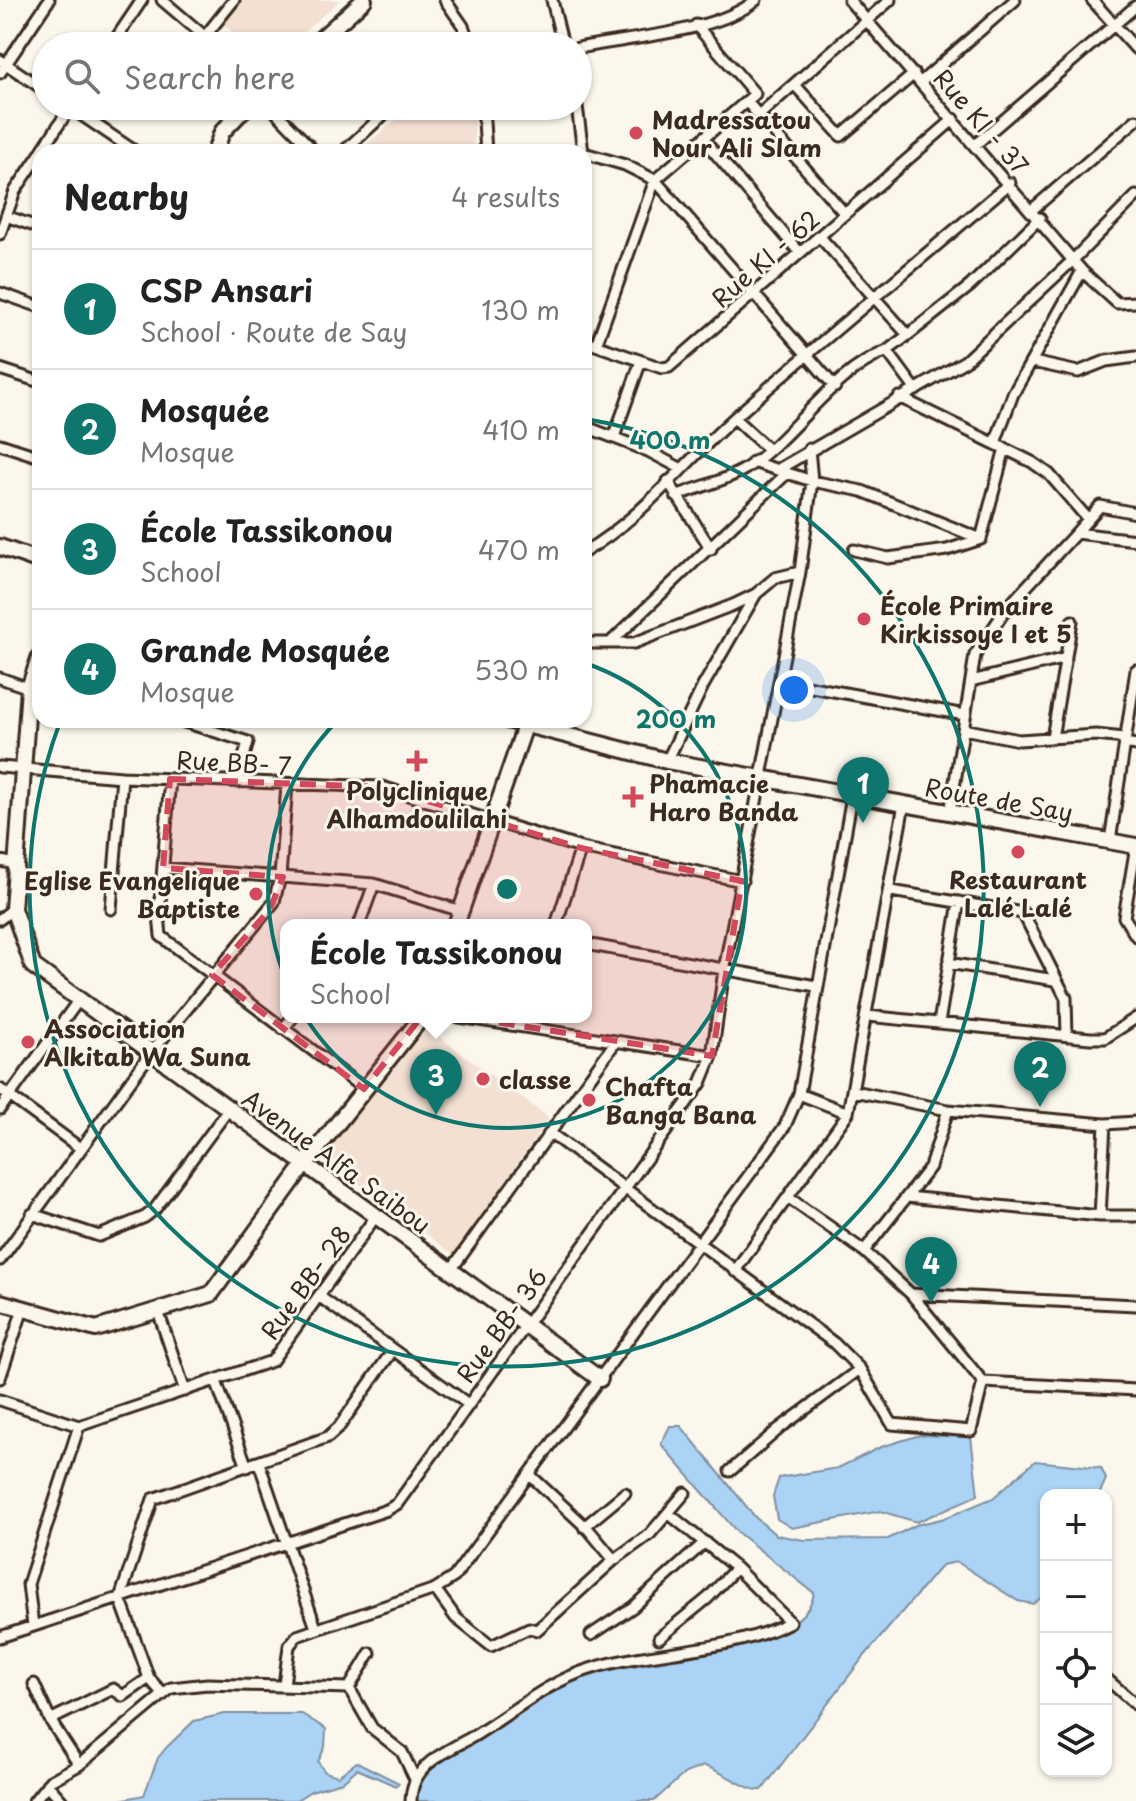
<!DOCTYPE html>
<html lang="en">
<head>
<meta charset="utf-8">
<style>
	body { margin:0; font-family:"Playpen Sans",sans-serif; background:#f6f6f6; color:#222 }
	.controls { position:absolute; right:24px; bottom:24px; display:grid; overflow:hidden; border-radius:16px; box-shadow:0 2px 6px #0004 }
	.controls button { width:72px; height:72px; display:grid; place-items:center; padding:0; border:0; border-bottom:2px solid #e0e0e0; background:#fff; color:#222; font:40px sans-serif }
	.you { position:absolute; left:794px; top:690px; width:28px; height:28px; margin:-20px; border:6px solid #fff; border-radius:50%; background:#1a73e8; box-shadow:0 0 0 12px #1a73e833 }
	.badge { display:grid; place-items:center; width:52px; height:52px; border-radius:50%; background:#0f766e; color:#fff; font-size:26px; font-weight:700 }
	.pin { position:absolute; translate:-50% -66px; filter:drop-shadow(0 2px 4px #0008) }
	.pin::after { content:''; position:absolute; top:42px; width:28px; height:24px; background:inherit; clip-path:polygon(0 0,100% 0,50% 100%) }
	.popup { position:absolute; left:280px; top:919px; width:312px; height:104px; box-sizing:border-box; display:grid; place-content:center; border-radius:16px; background:#fff; filter:drop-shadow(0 2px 6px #0005); font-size:26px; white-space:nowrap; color:#767676 }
	.popup b { font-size:30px; color:#222 }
	.popup::after { content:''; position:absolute; left:50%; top:100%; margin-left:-16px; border:16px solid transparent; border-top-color:#fff }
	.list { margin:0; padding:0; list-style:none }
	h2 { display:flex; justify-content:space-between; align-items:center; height:104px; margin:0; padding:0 32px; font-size:34px }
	h2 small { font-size:26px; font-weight:400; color:#767676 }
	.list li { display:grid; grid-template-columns:52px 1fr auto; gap:24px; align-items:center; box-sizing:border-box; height:120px; padding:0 32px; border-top:2px solid #e0e0e0 }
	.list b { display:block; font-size:30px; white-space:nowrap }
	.list p { margin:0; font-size:26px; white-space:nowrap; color:#767676 }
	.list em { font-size:26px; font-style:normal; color:#767676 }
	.icon { flex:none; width:44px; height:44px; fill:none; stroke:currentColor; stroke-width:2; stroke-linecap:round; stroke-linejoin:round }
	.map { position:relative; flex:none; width:1136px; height:1801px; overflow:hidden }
	.search { position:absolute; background:#fff; box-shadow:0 2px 6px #0004; left:32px; top:32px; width:560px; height:88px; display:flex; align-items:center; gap:20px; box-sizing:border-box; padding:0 28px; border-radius:44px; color:#767676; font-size:30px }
	.panel { position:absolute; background:#fff; box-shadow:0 2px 6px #0004; left:32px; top:144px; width:560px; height:584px; border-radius:24px }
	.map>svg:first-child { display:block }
	.built { fill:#f3e0d3 }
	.water { fill:#abd3f6; stroke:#7e8fa0; stroke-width:2 }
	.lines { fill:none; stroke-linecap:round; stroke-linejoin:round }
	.street-casing { stroke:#3b2a1e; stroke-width:15 }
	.secondary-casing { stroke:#3b2a1e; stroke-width:20 }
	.street { stroke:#fbf7ec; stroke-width:9 }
	.secondary { stroke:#fbf7ec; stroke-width:14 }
	.marked { fill:#d1495b; fill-opacity:0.2; stroke:#d1495b; stroke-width:6; stroke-dasharray:16 10; stroke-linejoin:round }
	.ring { fill:none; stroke:#0f766e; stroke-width:4 }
	.poi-dot { fill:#d1495b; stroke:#fbf7ec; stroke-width:3 }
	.labels { text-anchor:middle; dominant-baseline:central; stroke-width:6; stroke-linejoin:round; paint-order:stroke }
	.poi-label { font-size:24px; font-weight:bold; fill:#3b2a1e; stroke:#fbf7ec; text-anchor:start }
	.street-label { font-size:24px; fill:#3b2a1e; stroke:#fbf7ec }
	.centre { fill:#0f766e; stroke:#fbf7ec; stroke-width:4 }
	.ring-label { font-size:24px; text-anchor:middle; font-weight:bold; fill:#0f766e; stroke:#fbf7ec; stroke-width:6; stroke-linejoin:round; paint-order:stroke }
</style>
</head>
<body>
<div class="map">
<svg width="1136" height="1801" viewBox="0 0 1136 1801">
	<rect width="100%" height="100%" fill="#fbf7ec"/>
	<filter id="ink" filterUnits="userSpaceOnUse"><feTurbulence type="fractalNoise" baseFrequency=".0125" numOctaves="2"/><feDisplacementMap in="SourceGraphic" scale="16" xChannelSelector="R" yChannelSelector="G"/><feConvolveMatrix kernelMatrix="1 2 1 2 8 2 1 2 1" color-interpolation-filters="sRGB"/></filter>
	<g filter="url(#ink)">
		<path class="built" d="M242 0H340L288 46H250L223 24Z
			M413 106H476L473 152H357Z
			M425 1026 549 1118 454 1255 322 1156Z"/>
		<path class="water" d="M670 1426H681L755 1517 776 1535 804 1540 888 1539 916 1525 945 1518 993 1498 1035 1461 1101 1468 1106 1479 1099 1495H1046V1594L1033 1604 1018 1601 957 1562 942 1565 862 1659 762 1790C747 1792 724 1771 704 1766L685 1773 654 1801H415V1788L421 1775C450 1755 481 1739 509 1719 530 1705 548 1691 571 1680 623 1658 804 1659 814 1593L737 1532 661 1444Z
			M920 1435 971 1437 978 1495 917 1522 880 1511 792 1528 777 1519 773 1496 779 1478 838 1468 881 1447Z
			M224 1714H302L326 1729 325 1747 318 1762 325 1772 338 1776 357 1762 399 1783 396 1786 357 1769 342 1782 311 1791 295 1801H115L144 1795 158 1758 166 1748 194 1721Z"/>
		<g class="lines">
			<g class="street-casing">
				<path id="street" d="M162 0 216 46
					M445 0 463 26 471 46
					M552 0 563 46
					M849 0 1082 271 1117 303 1136 302
					M1092 0 1136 49
					M206 35 234 0
					M111 46 142 0
					M578 48C627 38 719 32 756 0
					M0 60 46 91
					M0 73 49 0
					M921 82 1015 0
					M795 85 841 136 914 74
					M748 103 845 214
					M68 106 136 152
					M270 106 315 152
					M483 106 486 152
					M577 106 583 152
					M759 115 890 0
					M704 140 800 253
					M976 144 1136 6
					M41 152 71 106
					M343 152 393 106
					M584 153 625 165 655 180 835 387
					M1033 209 1136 120
					M6 216 40 228
					M0 234 15 191 40 154
					M820 237 908 335 970 286 1040 218
					M0 293 40 307
					M908 335 887 351 916 390
					M584 341 662 368 669 367 954 119
					M596 345 655 180 755 94 696 25
					M1033 362 1078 372 1106 361 1136 357
					M0 369 40 382
					M899 397 1032 462 1049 474 1087 518
					M734 418 769 450
					M584 426 648 451 680 468
					M614 437 641 361
					M995 443 1013 394 1082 271
					M0 444 40 457
					M753 462 812 481 862 491 981 539 1005 448
					M777 470 965 361 1073 260 1136 196
					M668 481 711 549
					M676 496C698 487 725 481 745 469 797 435 829 374 887 351
					M1136 513 1100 506 1076 533 1136 540
					M854 550 888 558 947 550 981 539
					M584 552C642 518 683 464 733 419 823 339 918 262 1010 183
					M612 641 787 473
					M584 643H634L733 605 756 594 775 578 800 572
					M0 678 29 688
					M779 681 965 715
					M971 681 1066 658
					M178 720 248 742 237 782
					M963 729 1019 740 1096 735 1124 738
					M1052 738 1072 621
					M1124 743 1136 745
					M667 761 703 686 756 594
					M0 767 122 777 382 787 581 848 742 881
					M170 779 159 915 161 936 364 1089
					M950 813 975 655 1006 609 1076 533
					M1110 841 1136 670
					M1136 846 1124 917 1136 936
					M0 861 17 864
					M163 868 374 884 461 911
					M891 891 1023 913 1066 998 1067 1036
					M111 909 122 777
					M0 919 13 909
					M359 925 374 884
					M556 925 581 848
					M586 944 816 986
					M948 963 1055 980
					M867 1016 1090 1038H1105L1136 1018
					M459 1017 712 1056
					M939 1023 959 902
					M283 1029 293 1017
					M0 1089 80 1148
					M854 1091 948 1110 1105 1124 1100 1216
					M799 1094 848 1113
					M0 1109 78 1001
					M1105 1124 1136 1122
					M550 1133 834 1343 860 1369 892 1424 971 1431 983 1382
					M907 1197 1100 1216H1136
					M789 1198 864 1251 911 1294 983 1382 1136 1390
					M32 1214 99 1236 145 1217 155 1209 228 1110
					M864 1251 930 1167 948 1110
					M0 1260 150 1054 274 902 280 877 287 785
					M451 1270 614 1044
					M735 1271 848 1113 904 804
					M911 1294 1136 1305
					M320 1297 468 1404
					M158 1311 185 1391
					M0 1378 23 1309
					M216 1381 247 1467
					M0 1400 79 1426
					M259 1463 316 1628
					M730 1471 780 1428 860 1369
					M530 1475 589 1530 614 1560
					M584 1527 625 1493
					M435 1589 456 1618 491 1646 529 1628 537 1630 614 1560 650 1534 685 1493
					M33 1626 28 1584 79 1426 272 1361 376 1216
					M591 1635 633 1607 705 1542
					M0 1637 387 1510 397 1504 701 1083 712 1056 724 970 800 572 812 481 809 449
					M659 1638 708 1598 736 1568
					M149 1678 120 1598 153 1499 328 1437 339 1427 393 1350
					M1108 1680 1136 1705
					M34 1684 50 1720
					M284 1685 289 1646 297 1636 435 1589 454 1577 785 1126 799 1094 852 796
					M349 1688 372 1728 402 1752 415 1779
					M79 1765 50 1720 113 1689 123 1696 149 1678 162 1693
					M47 1784 62 1801
					M34 1801 50 1781 79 1765 171 1688 207 1684 349 1688 370 1653
					M411 1801C411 1764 446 1752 474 1736 512 1713 547 1682 590 1669 656 1648 727 1654 790 1622L736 1568 668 1513"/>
			</g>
			<g class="secondary-casing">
				<path id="secondary" d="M313 46 364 0
					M215 152 222 132 247 106
					M0 547 40 561
					M40 656 29 688 13 909 33 966 600 1379
					M507 720 667 761 1136 846
					M456 925 525 726
					M0 1302 96 1329 211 1294 305 1164 422 1017"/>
			</g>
			<use href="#street" class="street"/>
			<use href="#secondary" class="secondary"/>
		</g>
	</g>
	<path class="marked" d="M170 779 382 787 581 848 742 881 712 1056 426 1011 364 1089 212 975 270 909 283 877 163 868Z"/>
	<g class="ring">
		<path d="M585 663A239 239 0 1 1 338 720"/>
		<path d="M586 419A477 477 0 1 1 60 722"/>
	</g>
	<g class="poi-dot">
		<circle cx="636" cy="133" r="8"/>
		<circle cx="864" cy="619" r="8"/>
		<path d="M413 749h8v8h8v8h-8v8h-8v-8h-8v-8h8z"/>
		<path d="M629 785h8v8h8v8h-8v8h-8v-8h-8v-8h8z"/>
		<circle cx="1018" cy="852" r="8"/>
		<circle cx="256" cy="894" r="8"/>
		<circle cx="28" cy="1042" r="8"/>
		<circle cx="483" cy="1079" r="8"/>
		<circle cx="589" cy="1100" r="8"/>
	</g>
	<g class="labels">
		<g class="poi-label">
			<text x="652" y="119">Madressatou<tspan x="652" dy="28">Nour Ali Slam</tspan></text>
			<text x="880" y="605">École Primaire<tspan x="880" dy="28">Kirkissoye I et 5</tspan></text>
			<text x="649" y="783">Phamacie<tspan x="649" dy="28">Haro Banda</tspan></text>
			<text x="417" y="790" text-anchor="middle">Polyclinique<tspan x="417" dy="28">Alhamdoulilahi</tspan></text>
			<text x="1018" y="879" text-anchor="middle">Restaurant<tspan x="1018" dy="28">Lalé Lalé</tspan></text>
			<text x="240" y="880" text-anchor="end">Eglise Evangelique<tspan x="240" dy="28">Baptiste</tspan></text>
			<text x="44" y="1028">Association<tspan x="44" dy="28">Alkitab Wa Suna</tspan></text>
			<text x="499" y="1079">classe</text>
			<text x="605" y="1086">Chafta<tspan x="605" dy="28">Banga Bana</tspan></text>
		</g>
		<g class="street-label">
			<text transform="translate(982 121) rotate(49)">Rue KI - 37</text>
			<text transform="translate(765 258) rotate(-41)">Rue KI - 62</text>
			<text transform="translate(234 762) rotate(3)">Rue BB- 7</text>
			<text transform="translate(999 799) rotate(10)">Route de Say</text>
			<text transform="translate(337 1161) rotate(36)">Avenue Alfa Saibou</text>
			<text transform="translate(305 1282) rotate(-54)">Rue BB- 28</text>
			<text transform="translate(501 1325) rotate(-54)">Rue BB- 36</text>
		</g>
	</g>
	<circle cx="507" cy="889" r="12" class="centre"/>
	<g class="ring-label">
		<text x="670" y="449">400 m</text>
		<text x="676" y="728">200 m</text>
	</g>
</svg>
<div class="controls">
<button>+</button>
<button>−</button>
<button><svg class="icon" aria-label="locate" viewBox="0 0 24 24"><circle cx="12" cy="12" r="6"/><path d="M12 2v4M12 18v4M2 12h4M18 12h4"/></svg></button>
<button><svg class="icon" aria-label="layers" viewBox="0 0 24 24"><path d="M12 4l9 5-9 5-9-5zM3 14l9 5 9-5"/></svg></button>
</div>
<div class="you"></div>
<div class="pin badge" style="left:863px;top:823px">1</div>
<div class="pin badge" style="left:1040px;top:1107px">2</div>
<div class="pin badge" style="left:436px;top:1115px">3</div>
<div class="popup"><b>École Tassikonou</b>School</div>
<div class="pin badge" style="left:931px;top:1303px">4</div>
<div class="search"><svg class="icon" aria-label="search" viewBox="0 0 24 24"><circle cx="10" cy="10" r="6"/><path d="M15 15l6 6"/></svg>Search here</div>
<section class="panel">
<h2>Nearby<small>4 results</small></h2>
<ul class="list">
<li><span class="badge">1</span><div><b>CSP Ansari</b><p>School · Route de Say</p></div><em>130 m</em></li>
<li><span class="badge">2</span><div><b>Mosquée</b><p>Mosque</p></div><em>410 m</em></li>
<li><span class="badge">3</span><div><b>École Tassikonou</b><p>School</p></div><em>470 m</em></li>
<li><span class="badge">4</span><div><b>Grande Mosquée</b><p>Mosque</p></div><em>530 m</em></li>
</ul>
</section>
</div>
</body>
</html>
